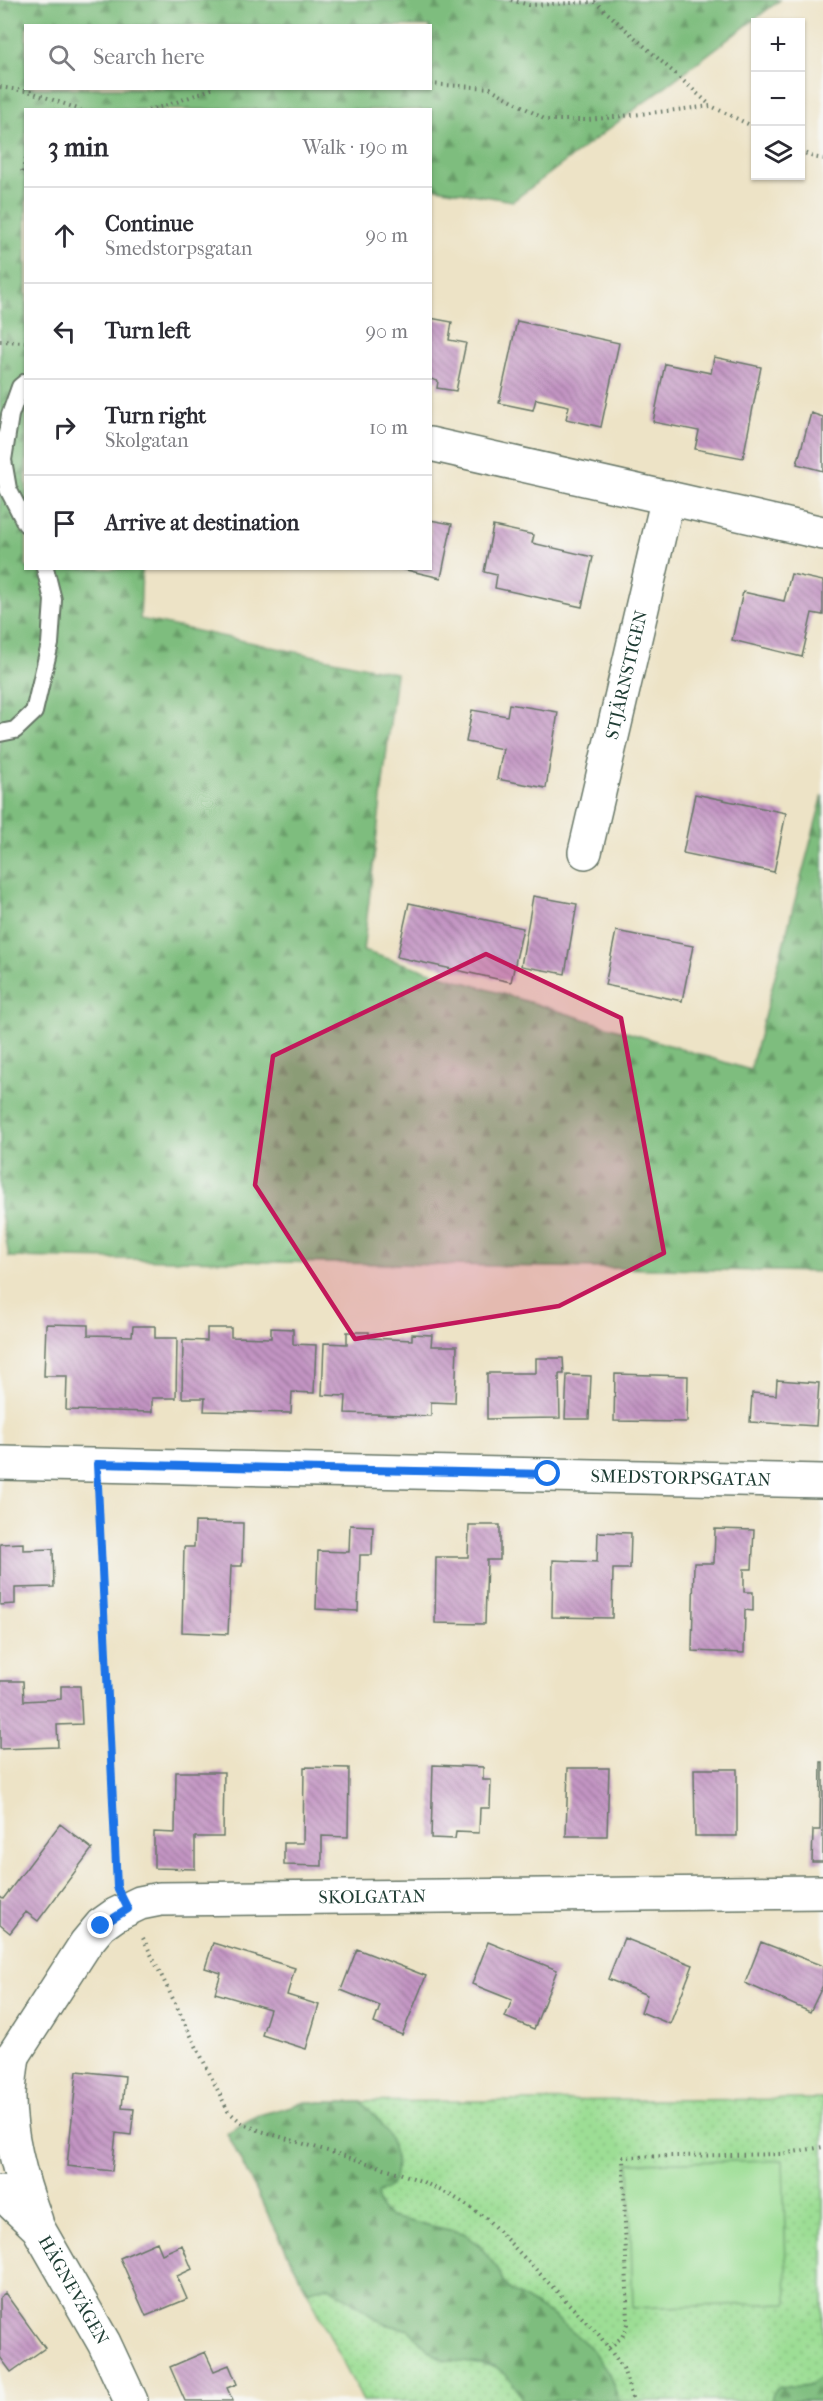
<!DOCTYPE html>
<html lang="en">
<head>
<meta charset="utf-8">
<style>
	body { margin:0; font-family:"IM FELL French Canon",serif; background:#f7f7f7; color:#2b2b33 }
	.controls { position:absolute; right:18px; top:18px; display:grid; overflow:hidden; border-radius:0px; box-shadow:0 2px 4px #0004 }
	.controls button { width:54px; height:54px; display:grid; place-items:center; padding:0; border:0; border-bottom:2px solid #e1e1e2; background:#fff; color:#2b2b33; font:30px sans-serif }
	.stop { position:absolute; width:18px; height:18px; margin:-14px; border:4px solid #1a73e8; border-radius:50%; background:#fff }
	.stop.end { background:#1a73e8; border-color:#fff; box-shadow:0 2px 6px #0008 }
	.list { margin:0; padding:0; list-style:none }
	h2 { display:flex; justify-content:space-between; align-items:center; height:78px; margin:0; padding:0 24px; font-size:26px }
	h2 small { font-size:20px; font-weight:400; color:#7c7c81 }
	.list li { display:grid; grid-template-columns:39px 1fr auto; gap:18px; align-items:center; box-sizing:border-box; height:96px; padding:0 24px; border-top:2px solid #e1e1e2 }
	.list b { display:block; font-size:22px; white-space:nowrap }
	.list p { margin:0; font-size:20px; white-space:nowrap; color:#7c7c81 }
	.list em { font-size:20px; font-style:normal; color:#7c7c81 }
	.icon { flex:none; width:33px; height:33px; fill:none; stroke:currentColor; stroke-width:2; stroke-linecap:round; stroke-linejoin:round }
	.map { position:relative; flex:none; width:823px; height:2401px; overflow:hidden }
	.search { position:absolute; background:#fff; box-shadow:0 2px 4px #0004; left:24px; top:24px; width:408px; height:66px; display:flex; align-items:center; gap:15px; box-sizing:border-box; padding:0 21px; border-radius:0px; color:#7c7c81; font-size:22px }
	.panel { position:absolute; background:#fff; box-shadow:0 2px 4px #0004; left:24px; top:108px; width:408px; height:462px; border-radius:0px }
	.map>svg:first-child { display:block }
	.grass { fill:url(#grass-dots); stroke:#5e8e64; stroke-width:1.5 }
	.forest { fill:url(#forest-firs); stroke:#4e7d59; stroke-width:1.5; fill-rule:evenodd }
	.pitch { fill:#9dde95; stroke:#5e8e64; stroke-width:1.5 }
	.building { fill:url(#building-back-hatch) }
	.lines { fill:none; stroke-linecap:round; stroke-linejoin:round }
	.service-casing { stroke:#677767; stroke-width:20 }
	.minor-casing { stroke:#677767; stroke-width:36 }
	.tertiary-casing { stroke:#677767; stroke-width:36 }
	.path { stroke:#677767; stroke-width:4; stroke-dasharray:1.5 4.5; stroke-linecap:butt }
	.service { stroke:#fff; stroke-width:16 }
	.minor { stroke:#fff; stroke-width:33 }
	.tertiary { stroke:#fff; stroke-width:33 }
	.route { stroke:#1a73e8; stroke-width:8 }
	.marked { fill:#c2185b; fill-opacity:0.2; stroke:#c2185b; stroke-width:4.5; stroke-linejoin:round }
	.labels { text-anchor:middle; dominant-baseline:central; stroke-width:6; stroke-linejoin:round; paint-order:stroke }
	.street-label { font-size:18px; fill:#1f3d34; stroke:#f6f6f2 }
</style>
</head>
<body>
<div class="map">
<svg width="823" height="2401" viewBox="0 0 823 2401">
	<defs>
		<pattern id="grass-dots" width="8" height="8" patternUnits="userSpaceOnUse" patternTransform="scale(1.5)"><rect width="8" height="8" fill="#9dde95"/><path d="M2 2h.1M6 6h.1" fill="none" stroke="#87bf81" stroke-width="1.8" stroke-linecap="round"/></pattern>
		<pattern id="forest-firs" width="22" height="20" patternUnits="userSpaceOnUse" patternTransform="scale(1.5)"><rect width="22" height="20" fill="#7ebd7e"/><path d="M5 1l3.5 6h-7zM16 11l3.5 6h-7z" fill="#679b68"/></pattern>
		<pattern id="building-back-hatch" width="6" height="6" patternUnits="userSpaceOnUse" patternTransform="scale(1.5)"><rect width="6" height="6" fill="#c394c3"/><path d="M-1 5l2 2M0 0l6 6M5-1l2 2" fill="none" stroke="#9e7a9f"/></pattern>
	</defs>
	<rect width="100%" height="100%" fill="#f6f6f2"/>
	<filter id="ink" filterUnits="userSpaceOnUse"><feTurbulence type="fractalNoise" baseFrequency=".0167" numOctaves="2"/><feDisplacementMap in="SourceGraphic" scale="12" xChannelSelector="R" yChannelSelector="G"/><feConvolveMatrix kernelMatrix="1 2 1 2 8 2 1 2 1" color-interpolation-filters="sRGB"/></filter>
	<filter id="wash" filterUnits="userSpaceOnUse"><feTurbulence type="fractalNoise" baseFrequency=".008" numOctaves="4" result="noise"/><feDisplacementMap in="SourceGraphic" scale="24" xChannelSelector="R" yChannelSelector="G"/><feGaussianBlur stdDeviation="1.35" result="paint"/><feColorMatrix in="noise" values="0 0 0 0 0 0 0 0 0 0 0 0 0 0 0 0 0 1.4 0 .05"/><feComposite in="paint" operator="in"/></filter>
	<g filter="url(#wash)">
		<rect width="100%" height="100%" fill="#ede3c6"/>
		<path class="grass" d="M823 2099V2401H363L227 2133 256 2116 306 2102Z"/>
		<path class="forest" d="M0 0H780L513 201 431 187 430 110H26V568L142 569 140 619 396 673 363 951 750 1070 823 795V1272L9 1257 0 1206ZM26 26H430V88H26Z
			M306 2102H361C382 2120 399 2144 395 2173 394 2177 394 2182 390 2186 387 2189 381 2191 378 2194 377 2206 382 2210 390 2217L464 2233 479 2245 498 2269 503 2281 510 2290 555 2317 590 2347 609 2374 619 2401H523L512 2381 495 2366 445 2360 430 2352 409 2330 385 2324 330 2287H321L307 2291 227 2133 256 2116Z
			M823 2376V2401H771C774 2377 796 2391 811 2384 816 2381 817 2377 823 2376Z"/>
		<path class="pitch" d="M783 2160 787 2303 633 2308 629 2163Z"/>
		<g id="blocks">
			<path class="building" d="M430 318 452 322 449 340 466 343 456 391 437 388 438 381 430 379Z
				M517 321 619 343 601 427 566 419 569 406 536 399 533 410 499 403Z
				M714 357 761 367 743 458 695 449 699 431 653 422 665 364 711 373Z
				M811 413 823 417V471L797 464Z
				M430 520 452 524 441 578 402 569 430 568Z
				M493 526 534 535 532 543 593 557 582 607 495 588 497 575 484 572Z
				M791 574 823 581V615L812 613 802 657 732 640 743 592 784 601Z
				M509 704 558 712 546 788 497 779 503 749 466 742 472 710 507 716Z
				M695 794 786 813 774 872 683 853Z
				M533 896 577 904 565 974 521 966Z
				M409 903 523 928 511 982 397 957Z
				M616 931 693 946 682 1001 605 985Z
				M46 1324 88 1325V1335L132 1336 133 1326H155V1338H177L176 1398H152V1412L66 1410 67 1376H44Z
				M207 1328H231V1337L271 1338V1328L293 1329V1344L316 1345 314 1393 292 1392 291 1413 204 1411 205 1398H182L183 1340 207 1341Z
				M347 1332H369V1338L412 1340V1334L432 1335 431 1346H457L455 1403 431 1402V1416L345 1413 346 1396 322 1395 324 1343 347 1344Z
				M536 1358H563L564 1374H559L560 1418 487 1419V1373H536Z
				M615 1374 688 1376 687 1422 614 1421Z
				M567 1375 591 1376 589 1419H565Z
				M777 1380 819 1383 816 1426 750 1422 752 1393 776 1395Z
				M195 1522 243 1523 242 1566H231L228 1634 182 1632 184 1547H194Z
				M350 1525 373 1526 372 1555H360L358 1611 316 1609 318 1551 349 1552Z
				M469 1525H500V1560H487L485 1624 435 1623 436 1557H468Z
				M715 1529 754 1530 752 1569H744V1592H753V1611L745 1610 744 1653 692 1651 694 1563H714Z
				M598 1532 631 1533 630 1569H613L612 1618 552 1617 553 1560 597 1562Z
				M23 1543V1550L53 1549 54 1587 15 1588V1604L0 1605V1544Z
				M0 1681H23L24 1701 61 1699V1686H80L82 1724 57 1725 58 1747 0 1749Z
				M821 1762H823V1862H812L813 1830H820Z
				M433 1765 483 1767V1780H491L490 1808H480L479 1833 456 1832 455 1839 431 1838Z
				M304 1767 349 1768 348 1837 322 1836V1866L284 1865V1843H303Z
				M568 1768H609L607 1836H566Z
				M694 1769H737V1836H695Z
				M176 1772H224L223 1837H195V1869L154 1868V1832L175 1833Z
				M60 1824 92 1849 38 1921 26 1912 10 1933 0 1925V1897L3 1899Z
				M624 1938 693 1965 670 2024 641 2012 647 1995 608 1979Z
				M488 1942 557 1970 534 2029 505 2017 512 2000 472 1984Z
				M761 1942 823 1966V1985L810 2012 745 1983Z
				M213 1943 295 1968 287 1995 319 2005 306 2049 262 2035 270 2009 215 1993 221 1973 205 1968Z
				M357 1949 426 1976 402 2035 374 2023 380 2006 341 1990Z
				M77 2071 125 2076 122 2108 134 2109 131 2135 116 2133 112 2171 67 2166Z
				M157 2242 162 2254 182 2245 192 2269 177 2276 187 2299 146 2316 120 2258Z
				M5 2293 45 2348 11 2372 0 2357V2297Z
				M205 2352 214 2371 229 2365 237 2384 227 2388 233 2401H185L170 2367Z"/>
		</g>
	</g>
	<g filter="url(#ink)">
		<use href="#blocks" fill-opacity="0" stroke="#677767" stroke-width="1.5"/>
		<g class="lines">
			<g class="service-casing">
				<path id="service" d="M26 382 20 387 10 415 3 460 8 489 26 524
					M0 733 15 730 34 712 50 644 53 600 45 568"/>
			</g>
			<g class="minor-casing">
				<g id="minor">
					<path d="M430 444 823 533"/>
					<path id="s1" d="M585 852 668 497"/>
					<path d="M13 2056C11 2070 9 2085 9 2098 9 2140 22 2183 36 2221"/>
					<path id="s2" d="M0 2066 13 2056 86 1943 101 1925 115 1915 140 1903 160 1899 823 1892"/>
					<path id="s3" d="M0 2192 38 2228 104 2343 131 2401"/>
				</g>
			</g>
			<g class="tertiary-casing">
				<g id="tertiary">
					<path id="s4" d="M0 1463 823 1481"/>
				</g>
			</g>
			<path class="path" d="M511 0 529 5 595 2 710 105
				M430 84 490 88 546 120H588L711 106 756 128
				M0 87 31 92 81 110
				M148 110 171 104 214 88
				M800 151 813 157 823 159
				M26 159 22 172 26 175
				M0 341 26 342
				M99 1498 117 1877
				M143 1938 228 2111 243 2124 261 2131 391 2170 421 2181 454 2197 486 2218 599 2335 623 2368 633 2401
				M609 2348 622 2337 628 2324 623 2157 782 2154 823 2147"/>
			<use href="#service" class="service"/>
			<use href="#minor" class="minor"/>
			<use href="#tertiary" class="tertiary"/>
		</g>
	</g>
	<g class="lines" filter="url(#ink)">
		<path class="route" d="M101 1926 128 1909 117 1887 97 1464 548 1474"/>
	</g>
	<path class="marked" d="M486 954 621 1018 664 1253 559 1306 355 1339 255 1185 273 1056Z"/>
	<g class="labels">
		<g class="street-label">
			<text stroke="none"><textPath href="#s1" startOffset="182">STJÄRNSTIGEN</textPath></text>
			<text stroke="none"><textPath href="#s4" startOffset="681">SMEDSTORPSGATAN</textPath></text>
			<text stroke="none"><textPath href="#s2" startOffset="452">SKOLGATAN</textPath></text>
			<text stroke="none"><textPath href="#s3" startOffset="124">HÄGNEVÄGEN</textPath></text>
		</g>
	</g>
</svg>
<div class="controls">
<button>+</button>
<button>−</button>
<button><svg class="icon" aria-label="layers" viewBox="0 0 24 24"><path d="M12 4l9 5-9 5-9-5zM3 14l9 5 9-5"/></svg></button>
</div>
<div class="stop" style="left:548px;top:1474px"></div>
<div class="stop end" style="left:101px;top:1926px"></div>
<div class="search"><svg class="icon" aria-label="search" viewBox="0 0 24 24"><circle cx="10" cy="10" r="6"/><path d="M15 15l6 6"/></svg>Search here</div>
<section class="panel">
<h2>3 min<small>Walk · 190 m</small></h2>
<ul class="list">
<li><svg class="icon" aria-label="ahead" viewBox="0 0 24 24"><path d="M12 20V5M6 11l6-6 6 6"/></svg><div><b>Continue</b><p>Smedstorpsgatan</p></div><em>90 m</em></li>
<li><svg class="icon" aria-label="left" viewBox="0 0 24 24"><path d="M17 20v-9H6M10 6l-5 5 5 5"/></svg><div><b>Turn left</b></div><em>90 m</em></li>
<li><svg class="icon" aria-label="right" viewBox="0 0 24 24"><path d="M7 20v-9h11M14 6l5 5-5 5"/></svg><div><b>Turn right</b><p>Skolgatan</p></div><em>10 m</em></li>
<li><svg class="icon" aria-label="arrive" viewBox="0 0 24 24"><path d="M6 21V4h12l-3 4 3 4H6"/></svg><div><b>Arrive at destination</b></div></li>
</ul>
</section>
</div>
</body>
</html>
